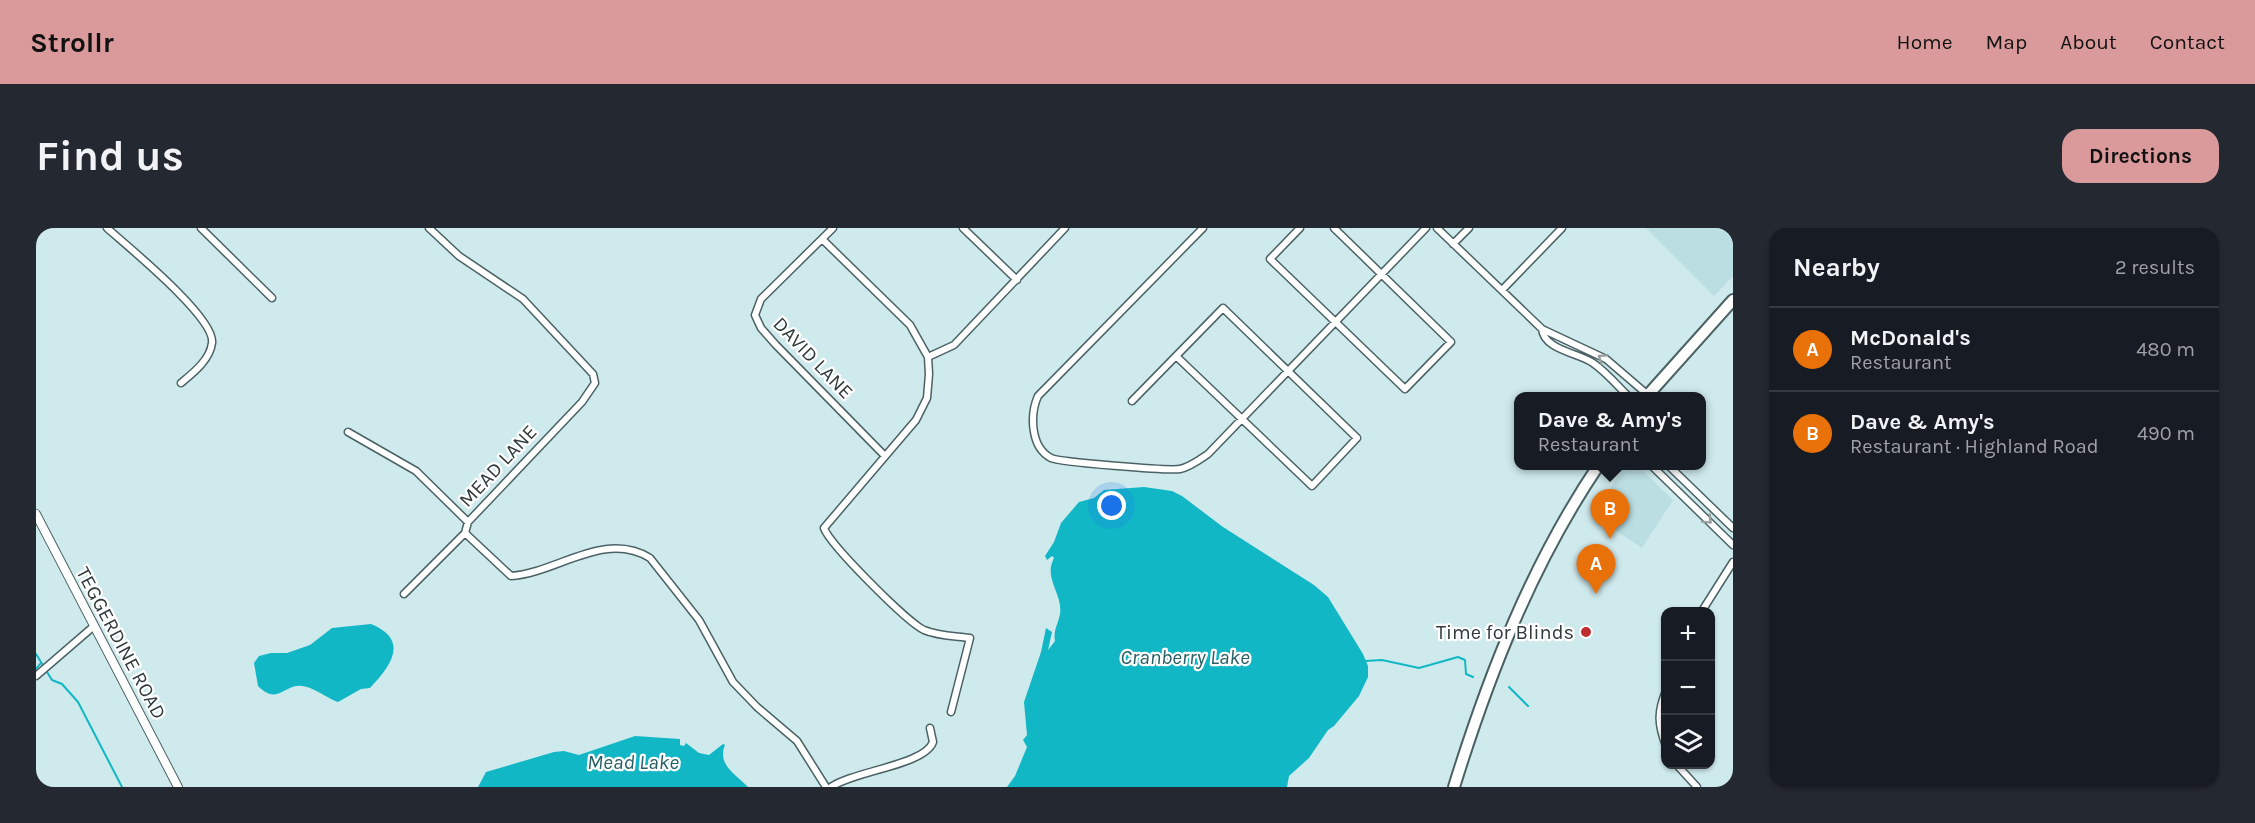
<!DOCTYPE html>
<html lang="en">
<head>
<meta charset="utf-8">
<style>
	body { margin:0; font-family:Karla,sans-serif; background:#242831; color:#f1f3f6 }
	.controls { position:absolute; right:18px; bottom:18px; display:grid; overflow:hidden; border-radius:12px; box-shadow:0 2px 4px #0004 }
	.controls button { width:54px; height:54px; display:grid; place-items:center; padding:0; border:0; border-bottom:2px solid #363941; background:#171b24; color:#f1f3f6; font:30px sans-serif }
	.you { position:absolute; left:1076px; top:278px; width:21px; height:21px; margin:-15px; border:4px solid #fff; border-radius:50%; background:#1a73e8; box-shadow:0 0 0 9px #1a73e833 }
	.badge { display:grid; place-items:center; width:39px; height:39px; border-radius:50%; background:#da9a9c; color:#fff; font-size:20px; font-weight:700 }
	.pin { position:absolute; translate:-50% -50px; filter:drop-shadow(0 2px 3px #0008) }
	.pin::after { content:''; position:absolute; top:32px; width:21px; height:18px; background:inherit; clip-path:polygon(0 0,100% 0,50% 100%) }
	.popup { position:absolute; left:1478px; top:164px; width:192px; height:78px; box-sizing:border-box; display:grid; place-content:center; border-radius:12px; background:#171b24; filter:drop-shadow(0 2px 4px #0005); font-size:20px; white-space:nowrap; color:#9ea1a6 }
	.popup b { font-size:22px; color:#f1f3f6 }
	.popup::after { content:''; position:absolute; left:50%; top:100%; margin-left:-12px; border:12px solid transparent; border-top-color:#171b24 }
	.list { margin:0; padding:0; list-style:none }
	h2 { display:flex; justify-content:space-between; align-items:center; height:78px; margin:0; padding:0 24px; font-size:26px }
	h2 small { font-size:20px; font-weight:400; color:#9ea1a6 }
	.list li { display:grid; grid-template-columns:39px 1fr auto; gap:18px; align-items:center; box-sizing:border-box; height:84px; padding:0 24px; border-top:2px solid #363941 }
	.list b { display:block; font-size:22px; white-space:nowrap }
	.list p { margin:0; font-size:20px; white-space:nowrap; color:#9ea1a6 }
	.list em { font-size:20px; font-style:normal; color:#9ea1a6 }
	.icon { flex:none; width:33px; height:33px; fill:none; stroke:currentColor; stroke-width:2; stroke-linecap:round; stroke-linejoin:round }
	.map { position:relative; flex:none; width:1697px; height:559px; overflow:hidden; border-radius:18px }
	header { display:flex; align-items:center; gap:36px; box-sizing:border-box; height:84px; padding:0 30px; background:#da9a9c; color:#111 }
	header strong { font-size:28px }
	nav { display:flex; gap:33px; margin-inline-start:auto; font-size:21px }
	.intro { display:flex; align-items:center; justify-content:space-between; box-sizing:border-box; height:144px; padding:0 36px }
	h1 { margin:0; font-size:42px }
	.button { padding:15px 27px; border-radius:18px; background:#da9a9c; color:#111; font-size:21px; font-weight:700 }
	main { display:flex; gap:36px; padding:0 36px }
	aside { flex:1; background:#171b24; border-radius:18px; box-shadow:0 2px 4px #0004 }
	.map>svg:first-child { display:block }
	.built { fill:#bbdee3 }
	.water { fill:#12b7c6 }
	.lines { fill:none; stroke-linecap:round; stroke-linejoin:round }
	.stream { stroke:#12b7c6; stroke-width:2 }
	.minor-casing { stroke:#4b6265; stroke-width:9 }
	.tertiary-casing { stroke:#4b6265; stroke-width:10 }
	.trunk-casing { stroke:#4b6265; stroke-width:14 }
	.minor { stroke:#fff; stroke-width:6 }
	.tertiary { stroke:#fff; stroke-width:8 }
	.trunk { stroke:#fff; stroke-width:10 }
	.oneway { stroke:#979c9d }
	.poi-dot { fill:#bd2e2e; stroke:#fff; stroke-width:2 }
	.labels { text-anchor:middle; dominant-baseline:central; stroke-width:4.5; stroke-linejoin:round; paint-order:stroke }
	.street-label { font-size:20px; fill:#2f3a3b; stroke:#fff }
	.poi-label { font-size:20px; fill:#2f3a3b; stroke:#fff; text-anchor:end }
	.water-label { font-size:21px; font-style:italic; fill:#265f65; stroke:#fff }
</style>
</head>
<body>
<header>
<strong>Strollr</strong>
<nav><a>Home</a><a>Map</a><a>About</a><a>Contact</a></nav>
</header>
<div class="intro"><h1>Find us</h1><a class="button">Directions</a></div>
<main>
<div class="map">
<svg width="1697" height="559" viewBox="0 0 1697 559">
	<rect width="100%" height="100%" fill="#cfeaed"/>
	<path class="built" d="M1610 0H1697V48L1678 68Z
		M1589 238H1602L1637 272 1606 320 1557 287Z"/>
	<path class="water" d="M1108 259 1136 263 1146 268 1187 299 1278 357 1292 369 1327 426 1332 438V449L1323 468 1298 498 1292 502 1273 530 1253 548 1251 559H971L979 548 991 519 987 512 991 507 988 474 1005 424 1010 400 1016 404 1012 422 1019 413C1017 403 1022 396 1024 386 1027 365 1007 351 1018 330L1016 328 1011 332 1009 328 1018 314 1025 295 1043 274 1058 270 1068 262Z
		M335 396C374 412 355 438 334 460L325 461 302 474C290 470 280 460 266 458 248 456 242 478 222 458L218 435 223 428 235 425H251L274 417 296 400Z
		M599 508 644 511V517L648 518 650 515 663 525 673 527 687 516 689 517C681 536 699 546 712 559H442L450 544 518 524 528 523 543 527Z"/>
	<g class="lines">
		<path class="stream" d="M0 426 16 452 26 456 42 474 86 559
			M1329 433 1346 432 1383 440 1422 429 1429 432 1430 446 1437 449
			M0 441 4 436
			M1473 459 1492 478"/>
		<g class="minor-casing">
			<path id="minor" d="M71 0C91 18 180 90 176 115 174 132 157 145 145 155
				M165 0 236 70
				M393 0 423 28 487 71 557 146 559 155 546 174 432 294 429 305 475 348C521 345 568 302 614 330L663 392 697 454 721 479 761 513 790 559
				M797 0 725 71 719 87 725 100 740 117 848 227
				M927 0 981 52
				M1167 0 1002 168C994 186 994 219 1015 230 1023 234 1133 243 1144 241 1154 239 1163 232 1172 226L1390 0
				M1264 0 1234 31 1369 161 1415 114 1298 0
				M1401 0 1506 101 1570 131 1612 167
				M786 11 874 97 892 129 893 146 891 170 880 192 788 300C794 317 871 394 888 402 902 408 919 408 934 410L915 484
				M1417 16 1433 0
				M1466 62 1526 0
				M1506 101C1508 122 1543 125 1557 135 1570 144 1581 157 1592 168
				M892 129 918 117 1029 0
				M1096 173 1187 80 1321 210 1276 258 1140 128
				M312 204 380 243 432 294
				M1616 238 1697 317
				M1633 238 1697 300
				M368 366 429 305
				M1666 383 1697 334
				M0 448 58 398
				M1630 463C1621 484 1622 497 1630 518
				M1640 536 1661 559
				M795 559C818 543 889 537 897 514L894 500"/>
		</g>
		<g class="tertiary-casing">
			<path id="tertiary" d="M0 286 142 559"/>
		</g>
		<g class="trunk-casing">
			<path id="trunk" d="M1611 168 1697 72
				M1418 559C1453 446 1496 336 1562 238"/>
		</g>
		<use href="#minor" class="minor"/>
		<use href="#tertiary" class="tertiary"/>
		<use href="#trunk" class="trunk"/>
	</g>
	<defs><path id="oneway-chevron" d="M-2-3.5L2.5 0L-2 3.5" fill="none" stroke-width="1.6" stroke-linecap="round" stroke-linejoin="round" transform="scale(1.5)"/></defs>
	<g class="oneway">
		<use href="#oneway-chevron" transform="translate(1566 130) rotate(-146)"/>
		<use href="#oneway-chevron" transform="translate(1672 292) rotate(45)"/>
	</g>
	<circle class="poi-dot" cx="1550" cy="404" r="6"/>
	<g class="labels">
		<g class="street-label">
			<text transform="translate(777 130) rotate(46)">DAVID LANE</text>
			<text transform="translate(462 238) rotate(-47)">MEAD LANE</text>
			<text transform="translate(85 415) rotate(62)">TEGGERDINE ROAD</text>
		</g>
		<g class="poi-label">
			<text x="1538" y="404">Time for Blinds</text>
		</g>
		<g class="water-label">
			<text x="1149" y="429">Cranberry Lake</text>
			<text x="597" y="534">Mead Lake</text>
		</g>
	</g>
</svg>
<div class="controls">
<button>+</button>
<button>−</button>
<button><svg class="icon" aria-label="layers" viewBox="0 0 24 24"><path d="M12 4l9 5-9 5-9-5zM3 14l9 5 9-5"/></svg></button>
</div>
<div class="you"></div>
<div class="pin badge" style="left:1560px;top:366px;background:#e8710a">A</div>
<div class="pin badge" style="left:1574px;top:311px;background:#e8710a">B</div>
<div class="popup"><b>Dave &amp; Amy's</b>Restaurant</div>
</div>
<aside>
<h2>Nearby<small>2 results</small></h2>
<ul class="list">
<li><span class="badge" style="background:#e8710a">A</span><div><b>McDonald's</b><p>Restaurant</p></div><em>480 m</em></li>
<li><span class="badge" style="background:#e8710a">B</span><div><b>Dave &amp; Amy's</b><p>Restaurant · Highland Road</p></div><em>490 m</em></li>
</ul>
</aside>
</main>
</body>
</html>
